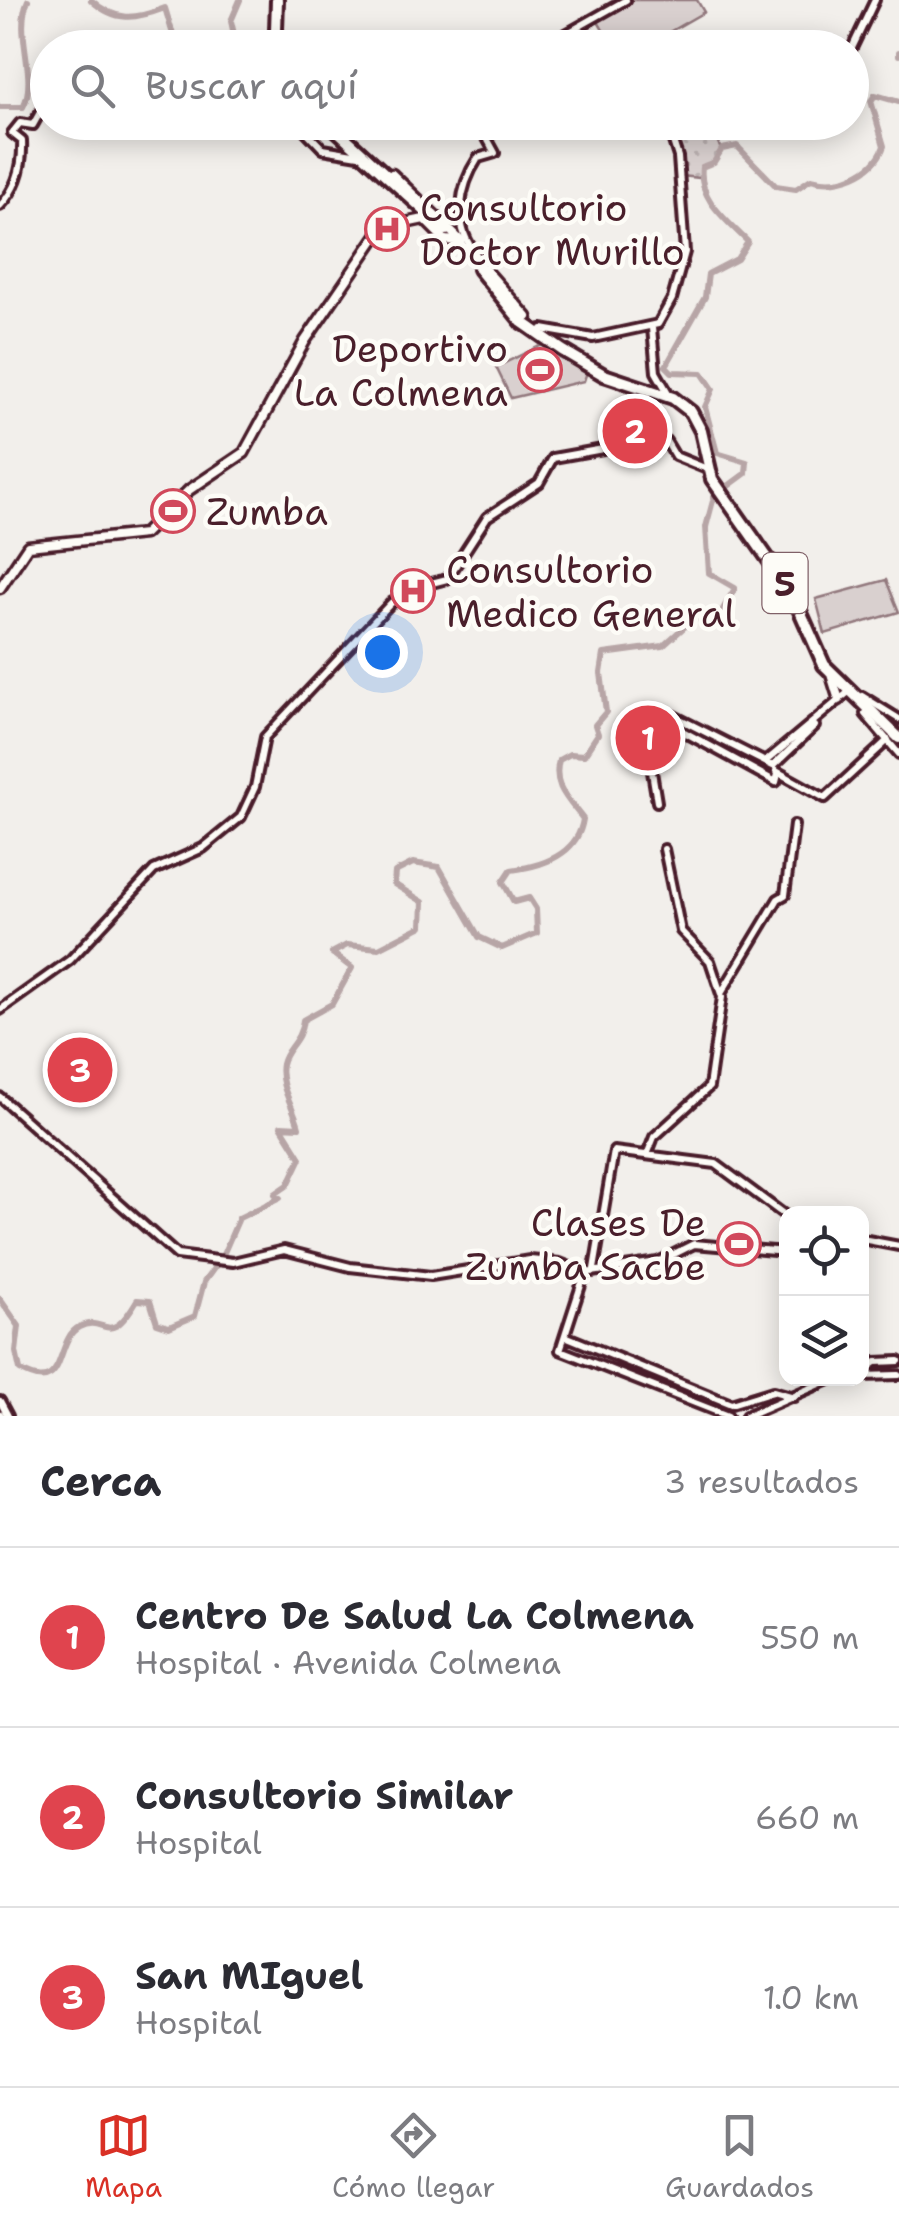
<!DOCTYPE html>
<html lang="es">
<head>
<meta charset="utf-8">
<style>
	body { margin:0; font-family:"Shantell Sans",sans-serif; background:#f2f2f3; color:#2b2b33 }
	.controls { position:absolute; right:30px; bottom:30px; display:grid; overflow:hidden; border-radius:20px; box-shadow:0 5px 25px #0003 }
	.controls button { width:90px; height:90px; display:grid; place-items:center; padding:0; border:0; border-bottom:2px solid #e1e1e2; background:#fff; color:#2b2b33; font:50px sans-serif }
	.you { position:absolute; left:382px; top:652px; width:35px; height:35px; margin:-25px; border:8px solid #fff; border-radius:50%; background:#1a73e8; box-shadow:0 0 0 15px #1a73e833 }
	.badge { display:grid; place-items:center; width:65px; height:65px; border-radius:50%; background:#d93025; color:#fff; font-size:32px; font-weight:700 }
	.pin { position:absolute; translate:-50% -50%; border:5px solid #fff; box-shadow:0 2px 10px #0006 }
	.list { margin:0; padding:0; list-style:none }
	h2 { display:flex; justify-content:space-between; align-items:center; height:130px; margin:0; padding:0 40px; font-size:42px }
	h2 small { font-size:32px; font-weight:400; color:#7c7c81 }
	.list li { display:grid; grid-template-columns:65px 1fr auto; gap:30px; align-items:center; box-sizing:border-box; height:180px; padding:0 40px; border-top:2px solid #e1e1e2 }
	.list b { display:block; font-size:38px; white-space:nowrap }
	.list p { margin:0; font-size:32px; white-space:nowrap; color:#7c7c81 }
	.list em { font-size:32px; font-style:normal; color:#7c7c81 }
	.icon { flex:none; width:55px; height:55px; fill:none; stroke:currentColor; stroke-width:2; stroke-linecap:round; stroke-linejoin:round }
	.map { position:relative; flex:none; width:899px; height:1416px; overflow:hidden }
	.search { position:absolute; background:#fff; box-shadow:0 5px 25px #0003; left:30px; right:30px; top:30px; height:110px; display:flex; align-items:center; gap:25px; box-sizing:border-box; padding:0 35px; border-radius:55px; color:#7c7c81; font-size:38px }
	.sheet { height:670px; background:#fff }
	nav { display:flex; justify-content:space-around; align-items:center; box-sizing:border-box; height:140px; border-top:2px solid #e1e1e2; background:#fff; font-size:28px; color:#7c7c81 }
	nav a { display:grid; justify-items:center; gap:5px }
	nav .on { color:#d93025 }
	.map>svg:first-child { display:block }
	.grass { fill:url(#grass-dots); stroke:#92787d; stroke-width:2.5 }
	.green { fill:#d9d0cf; stroke:#92787d; stroke-width:2.5 }
	.lines { fill:none; stroke-linecap:round; stroke-linejoin:round }
	.river { stroke:#b7a5a6; stroke-width:6 }
	.tertiary-casing { stroke:#4a1f2b; stroke-width:14 }
	.secondary-casing { stroke:#4a1f2b; stroke-width:15 }
	.primary-casing { stroke:#4a1f2b; stroke-width:18 }
	.tertiary { stroke:#fdfcf7; stroke-width:6 }
	.secondary { stroke:#fdfcf7; stroke-width:8 }
	.primary { stroke:#fdfcf7; stroke-width:10 }
	.labels { text-anchor:middle; dominant-baseline:central; stroke-width:9; stroke-linejoin:round; paint-order:stroke }
	.shield { fill:#fdfcf7; stroke:#806168; stroke-width:2.5 }
	.shield-label { font-size:35px; font-weight:bold; fill:#4a1f2b }
	.poi-label { font-size:38px; fill:#4a1f2b; stroke:#fdfcf7; text-anchor:start }
</style>
</head>
<body>
<div class="map">
<svg width="899" height="1416" viewBox="0 0 899 1416">
	<defs>
		<pattern id="grass-dots" width="8" height="8" patternUnits="userSpaceOnUse" patternTransform="scale(2.5)"><rect width="8" height="8" fill="#d9d0cf"/><path d="M2 2h.1M6 6h.1" fill="none" stroke="#bcb2b2" stroke-width="1.8" stroke-linecap="round"/></pattern>
	</defs>
	<rect width="100%" height="100%" fill="#f2efeb"/>
	<filter id="ink" filterUnits="userSpaceOnUse"><feTurbulence type="fractalNoise" baseFrequency=".01" numOctaves="2"/><feDisplacementMap in="SourceGraphic" scale="20" xChannelSelector="R" yChannelSelector="G"/><feConvolveMatrix kernelMatrix="1 2 1 2 8 2 1 2 1" color-interpolation-filters="sRGB"/></filter>
	<g filter="url(#ink)">
		<path class="grass" d="M713 129 721 150 714 162 701 167 700 178 682 176 677 136Z"/>
		<path class="green" d="M632 0H697L704 12 643 47H613L597 20Z
			M546 343 587 372 584 381 511 398 496 367Z
			M886 580 899 612 825 634 816 599Z"/>
		<g class="lines">
			<path class="river" d="M91 0C116 23 136 19 165 8L177 48
				M237 48 231 21 240 0
				M899 52V55
				M0 107H23C39 77 13 32 28 0
				M727 487 746 473 747 462 717 453 705 407 713 389 702 373 672 372 666 366 705 297 708 274 737 259 748 242C727 220 698 200 702 167L714 162 722 149 737 146 776 186 796 189 811 179C838 187 874 174 884 146L871 101 875 95 899 102
				M0 1299 19 1326 16 1352 20 1370C68 1398 54 1340 79 1327 106 1313 107 1351 137 1300L150 1301 157 1323 169 1327 195 1316 204 1282 222 1257 239 1218 280 1198 275 1194 288 1185 301 1158 281 1126 299 1127C294 1107 278 1085 282 1064 285 1048 301 1042 303 1020L332 1004 352 968 332 953 347 945 379 948 422 926 423 902 394 884 395 872 413 863 439 867 479 937 502 948 537 933 536 909 529 898 514 902 503 882 511 870C543 866 578 854 583 819 568 799 552 786 559 760L570 754 584 755 598 734 595 725 606 712 601 673 604 654 663 646 691 621 722 611 735 588 709 573 706 527 714 497"/>
			<g class="tertiary-casing">
				<path id="tertiary" d="M541 48 626 0
					M852 48 875 0
					M297 122 323 149 359 155
					M0 206C17 188 23 165 22 141L12 133 20 123 33 125 48 98
					M476 254C452 226 459 187 478 158L495 153 478 122
					M652 328 656 372 667 391
					M542 329 593 338 658 324 672 299 685 252 678 157 671 135 679 128 717 122
					M862 696 899 719
					M865 714 899 754
					M643 747 641 725 654 715 670 714 773 766
					M765 762 851 690
					M773 766 815 726
					M776 771 825 798 888 740
					M657 802 645 729 651 721H664L776 782 778 774
					M722 992 778 899 785 895 794 825
					M0 1010 70 960 154 870 203 848 241 817 255 787 265 737 391 603 424 585 447 579 487 517 539 483 553 458 603 449 634 435 666 441 675 456 712 471
					M0 1097 177 1255 233 1262 284 1250 350 1267 431 1276 530 1260 560 1263 585 1273
					M647 1155 654 1137 709 1087 722 997 710 961 681 931 664 849
					M862 1239 899 1246
					M594 1269 614 1151 716 1164 786 1216
					M585 1273 560 1350 728 1416
					M585 1273 658 1262 694 1244 786 1252
					M565 1336 731 1404 773 1391 794 1397
					M862 1372 876 1362 899 1361
					M862 1376 899 1375
					M0 1401 8 1416
					M0 1414 1 1416
					M746 1416 834 1378"/>
			</g>
			<g class="secondary-casing">
				<path id="secondary" d="M392 174 461 241
					M470 252 527 317
					M0 588 28 546 144 534 189 490 244 453 305 341 382 228 424 219 445 240 456 241 472 254
					M830 671 839 700"/>
			</g>
			<g class="primary-casing">
				<path id="primary" d="M277 0 276 30 282 48
					M328 122 446 230
					M479 269 522 322 562 350 604 375 673 398 691 412 701 431 712 479 792 593 824 665 899 738"/>
			</g>
			<use href="#tertiary" class="tertiary"/>
			<use href="#secondary" class="secondary"/>
			<use href="#primary" class="primary"/>
		</g>
	</g>
	<defs>
		<g id="hospital-ring" transform="scale(2.25)"><circle r="9.5" fill="#fdfcf7" stroke="#d1495b" stroke-width="1.5"/><path d="M-5-5h3v3.5h4V-5h3V5h-3V1.5h-4V5h-3Z" fill="#d1495b"/></g>
		<g id="stadium-ring" transform="scale(2.25)"><circle r="9.5" fill="#fdfcf7" stroke="#d1495b" stroke-width="1.5"/><path d="M0-5a6.5 5 0 1 0 0 10a6.5 5 0 1 0 0-10ZM-3.5-1.8h7v3.6h-7Z" fill="#d1495b"/></g>
	</defs>
	<g fill-rule="evenodd">
		<use href="#hospital-ring" x="387" y="229"/>
		<use href="#stadium-ring" x="540" y="370"/>
		<use href="#stadium-ring" x="173" y="511"/>
		<use href="#hospital-ring" x="413" y="591"/>
		<use href="#stadium-ring" x="739" y="1244"/>
	</g>
	<g class="labels">
		<rect class="shield" x="762.5" y="553" width="45" height="60" rx="8"/>
		<g class="shield-label">
			<text x="785" y="583">5</text>
		</g>
		<g class="poi-label">
			<text x="420" y="207">Consultorio<tspan x="420" dy="44">Doctor Murillo</tspan></text>
			<text x="508" y="348" text-anchor="end">Deportivo<tspan x="508" dy="44">La Colmena</tspan></text>
			<text x="206" y="511">Zumba</text>
			<text x="446" y="569">Consultorio<tspan x="446" dy="44">Medico General</tspan></text>
			<text x="706" y="1222" text-anchor="end">Clases De<tspan x="706" dy="44">Zumba Sacbe</tspan></text>
		</g>
	</g>
</svg>
<div class="controls">
<button><svg class="icon" aria-label="locate" viewBox="0 0 24 24"><circle cx="12" cy="12" r="6"/><path d="M12 2v4M12 18v4M2 12h4M18 12h4"/></svg></button>
<button><svg class="icon" aria-label="layers" viewBox="0 0 24 24"><path d="M12 4l9 5-9 5-9-5zM3 14l9 5 9-5"/></svg></button>
</div>
<div class="you"></div>
<div class="pin badge" style="left:648px;top:738px;background:#e0444e">1</div>
<div class="pin badge" style="left:635px;top:431px;background:#e0444e">2</div>
<div class="pin badge" style="left:80px;top:1070px;background:#e0444e">3</div>
<div class="search"><svg class="icon" aria-label="search" viewBox="0 0 24 24"><circle cx="10" cy="10" r="6"/><path d="M15 15l6 6"/></svg>Buscar aquí</div>
</div>
<section class="sheet">
<h2>Cerca<small>3 resultados</small></h2>
<ul class="list">
<li><span class="badge" style="background:#e0444e">1</span><div><b>Centro De Salud La Colmena</b><p>Hospital · Avenida Colmena</p></div><em>550 m</em></li>
<li><span class="badge" style="background:#e0444e">2</span><div><b>Consultorio Similar</b><p>Hospital</p></div><em>660 m</em></li>
<li><span class="badge" style="background:#e0444e">3</span><div><b>San MIguel</b><p>Hospital</p></div><em>1.0 km</em></li>
</ul>
</section>
<nav>
<a class="on"><svg class="icon" aria-label="map" viewBox="0 0 24 24"><path d="M3 6l6-2 6 2 6-2v14l-6 2-6-2-6 2zM9 4v14M15 6v14"/></svg>Mapa</a>
<a><svg class="icon" aria-label="directions" viewBox="0 0 24 24"><path d="M12 3l9 9-9 9-9-9zM9 14v-3h6M13 9l2 2-2 2"/></svg>Cómo llegar</a>
<a><svg class="icon" aria-label="saved" viewBox="0 0 24 24"><path d="M7 4h10v16l-5-4-5 4z"/></svg>Guardados</a>
</nav>
</body>
</html>
